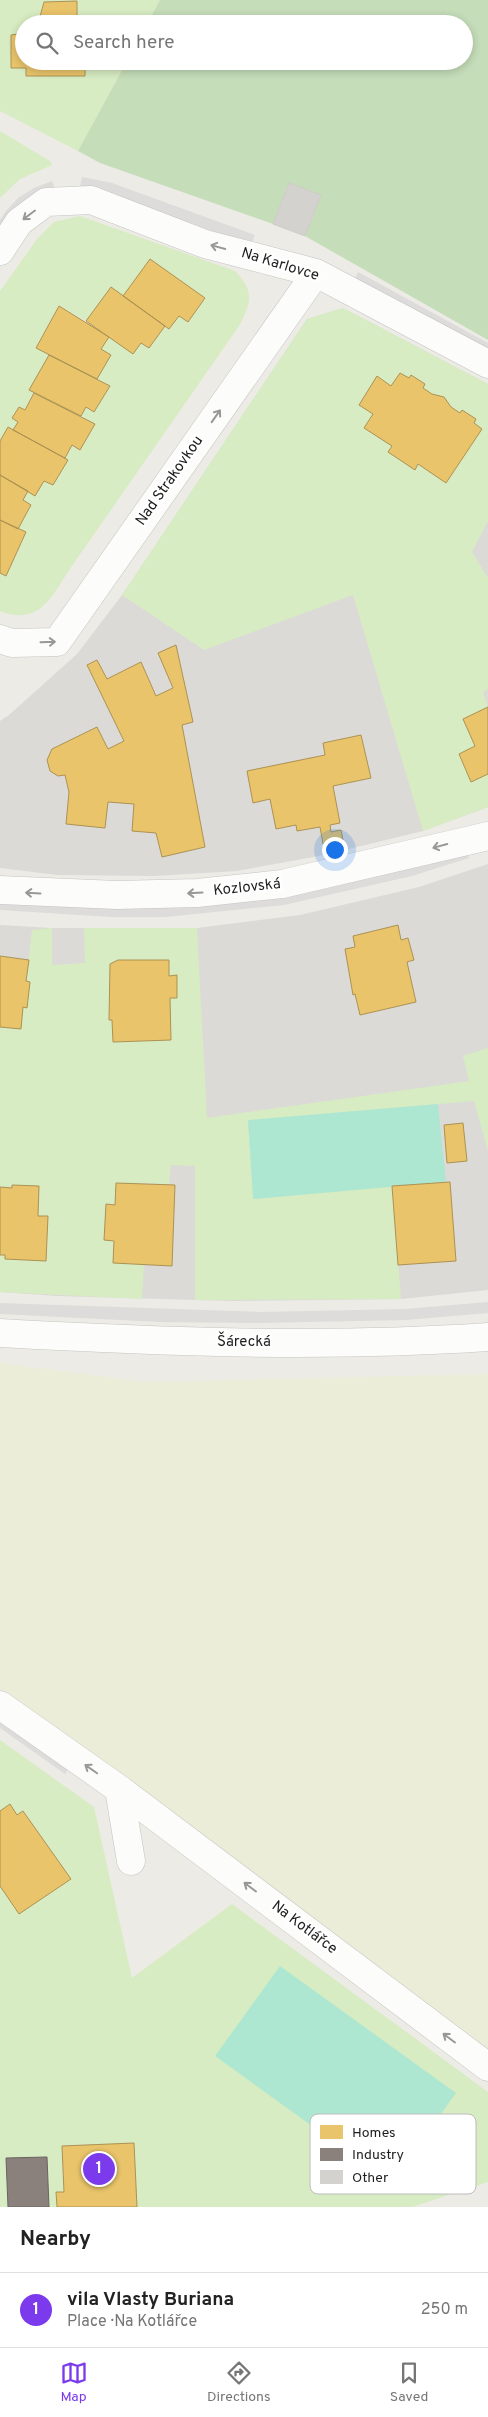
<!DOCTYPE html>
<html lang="en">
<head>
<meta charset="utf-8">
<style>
	body { margin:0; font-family:Overpass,sans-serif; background:#f6f6f6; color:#222 }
	.you { position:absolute; left:334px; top:849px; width:18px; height:18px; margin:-12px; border:4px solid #fff; border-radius:50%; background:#1a73e8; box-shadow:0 0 0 8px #1a73e833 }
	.badge { display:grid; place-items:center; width:32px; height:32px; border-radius:50%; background:#7c3aed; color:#fff; font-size:16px; font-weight:700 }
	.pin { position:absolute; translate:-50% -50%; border:2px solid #fff; box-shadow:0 1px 5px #0006 }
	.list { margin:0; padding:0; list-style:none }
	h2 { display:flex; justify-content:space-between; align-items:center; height:65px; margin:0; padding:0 20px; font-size:21px }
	h2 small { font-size:16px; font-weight:400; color:#767676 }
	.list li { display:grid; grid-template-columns:32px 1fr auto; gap:15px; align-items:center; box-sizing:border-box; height:75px; padding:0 20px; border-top:1px solid #e0e0e0 }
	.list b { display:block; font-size:19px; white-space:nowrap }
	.list p { margin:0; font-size:16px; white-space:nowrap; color:#767676 }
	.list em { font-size:16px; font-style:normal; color:#767676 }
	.icon { flex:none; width:28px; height:28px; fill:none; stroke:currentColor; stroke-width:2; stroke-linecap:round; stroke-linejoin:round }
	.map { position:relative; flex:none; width:488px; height:2207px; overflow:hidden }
	.search { position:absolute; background:#fff; box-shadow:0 2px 8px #0003; left:15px; right:15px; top:15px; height:55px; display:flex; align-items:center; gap:12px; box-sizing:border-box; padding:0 18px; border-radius:28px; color:#767676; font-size:19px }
	.sheet { height:140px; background:#fff }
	nav { display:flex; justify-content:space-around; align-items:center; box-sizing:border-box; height:70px; border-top:1px solid #e0e0e0; background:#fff; font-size:14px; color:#767676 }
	nav a { display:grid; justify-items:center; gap:2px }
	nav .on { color:#7c3aed }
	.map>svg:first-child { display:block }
	.residential { fill:#dbdad7 }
	.farmland { fill:#ecedd8 }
	.grass { fill:#d7ecc2; fill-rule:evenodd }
	.forest { fill:#c5ddb9 }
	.pitch { fill:#aee7d1 }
	.parking { fill:#dddcda }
	.homes { fill:#e9c46a; stroke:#ac9253 }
	.industry { fill:#8a817c; stroke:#6a6360 }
	.building { fill:#d4d2cf; stroke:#cfccc7 }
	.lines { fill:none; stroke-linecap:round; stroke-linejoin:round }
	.minor-casing { stroke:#c5c4c2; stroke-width:29 }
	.tertiary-casing { stroke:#c5c4c2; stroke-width:29 }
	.minor { stroke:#fcfcfb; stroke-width:28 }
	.tertiary { stroke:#fcfcfb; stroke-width:28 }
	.oneway { stroke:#989898 }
	.labels { text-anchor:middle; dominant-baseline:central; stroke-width:5; stroke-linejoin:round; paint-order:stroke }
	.street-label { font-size:15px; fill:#1e1e1e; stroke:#fff }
	.key { fill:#fff; stroke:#bcbcbc; stroke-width:1 }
	.key-label { font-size:14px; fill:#1e1e1e }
</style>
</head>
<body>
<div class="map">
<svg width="488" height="2207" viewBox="0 0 488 2207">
	<rect width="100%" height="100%" fill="#ecebe6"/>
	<path class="residential" d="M343 308 488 384V807L423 831 324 855 237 871 154 876 58 875 0 868V721L9 715 77 654 122 595 307 319Z
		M488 864V1290L401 1299 231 1301 57 1296 0 1292V925L52 928H197L300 915 419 887Z"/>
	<path class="farmland" d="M0 1363 147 1382 488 1374V2049L0 1693Z"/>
	<path class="grass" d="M0 0H160L147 24H85V16L77 17V1L44 2 38 24H24V33L11 35V68H26V76H85V61H127L78 151 0 111Z
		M0 131 50 161 52 165 20 179 0 198Z
		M80 216 235 271C255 291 251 303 239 326L67 573C51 599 37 626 0 611V573L6 576 26 533 18 529 31 506 23 500 28 491 35 495 44 481 53 485 67 460 65 458 72 445 80 450 95 425 81 416 86 407 94 412 110 387 97 379 110 355 101 349 109 337 133 353 141 343 149 348 165 326 169 329 179 316 188 322 205 298 150 259 123 296 111 287 86 321 59 306 36 347 49 355 29 390 34 393 25 410 19 407 12 418 18 422 13 430 8 427 0 440V291L37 239 54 222Z
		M343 308 488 384V521L472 552 488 578V689L483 692 488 707 463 719 475 746 459 754 471 782 488 774V807L423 831 353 595 204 650 122 595 307 319ZM401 373 409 378 411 375 425 384 423 388 432 394 444 397 451 407 460 413 462 410 476 419 474 423 482 429 445 482 418 464 414 470 388 452 392 446 364 428 373 414 359 405 376 377 391 386Z
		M52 928V965L85 963 84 928H197L207 1118 469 1081 463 1056 488 1048V1151L474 1101 248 1121 254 1199 392 1186 401 1299 195 1300V1166L171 1165 169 1184 116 1183 115 1205H106L104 1240 114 1241 113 1262 144 1264 142 1299 0 1292V1255L46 1260 48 1217 38 1216 39 1186 0 1187V1027L21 1029 23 1007 26 1008V981L32 930ZM119 960H169V976L176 975 177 998H170L109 1019 110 964Z
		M0 1740 94 1807 132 1978 232 1904 488 2092V2182L412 2207H137L134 2143 62 2146 64 2192 56 2193 57 2207H49L47 2157 6 2158 8 2207H0V1886L19 1914 70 1879 24 1811 17 1815 10 1804 0 1811Z"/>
	<path class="forest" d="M160 0H488V340L305 236 321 195 289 183 273 224 100 163 78 151 127 61H464V24H147Z"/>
	<path class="pitch" d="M438 1104 446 1182 253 1199 248 1120Z
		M280 1966 456 2093 391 2183 215 2056Z"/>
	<path class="parking" d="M82 177 112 183 255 235 251 245 109 194 80 187Z
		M52 181 56 191 0 241V220L6 211 18 198 34 188Z
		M358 272 488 343V356L353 282Z
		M466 848 469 858 412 876 284 905 166 917H111L0 910V898L138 905Z
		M488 1302V1313L406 1320 260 1323 160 1322 0 1314V1303L261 1312 405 1309Z
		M0 1714 71 1765 65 1774 0 1728Z"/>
	<path class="homes" d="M77 1V17L85 16V24H38L44 2Z
		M24 33V61H85V76H26V68H11V35Z
		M150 259 205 298 188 322 179 316 169 329 123 296Z
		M111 287 165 326 149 348 141 343 133 354 86 321Z
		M59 306 109 337 101 349 111 355 97 379 36 348Z
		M49 355 110 386 94 412 86 407 81 416 29 390Z
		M400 373 409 378 411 375 425 384 423 388 432 394 444 397 451 407 460 413 462 410 476 419 474 423 482 429 446 483 418 464 415 470 388 452 392 446 364 428 373 414 359 405 377 376 391 386Z
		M34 393 95 424 80 450 72 445 65 458 13 430 18 422 12 418 19 407 25 410Z
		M8 427 68 460 53 485 44 481 35 496 0 475V441Z
		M0 475 28 491 23 500 31 505 18 529 0 520Z
		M0 520 26 532 6 576 0 573Z
		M176 645 193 722 182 725 205 847 162 857 156 833 132 831 134 804 108 802 105 828 66 824 69 792 65 775 58 776 50 771 47 760 52 749 97 727 108 749 124 741 87 665 97 660 107 679 141 662 156 696 173 688 158 653Z
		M488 707V774L471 782 459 754 475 746 463 719Z
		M361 735 371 778 333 786 340 823 330 825 331 832 341 830 343 840 323 844 320 827 297 831 296 825 276 829 270 799 253 803 247 771 325 755 323 743Z
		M398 925 401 940 408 938 414 960 407 962 416 1002 360 1015 355 994 353 995 345 949 355 947 353 936Z
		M0 956 29 960 26 981 30 982 27 1008 23 1007 21 1029 0 1027Z
		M118 960H169V976L177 975V998H170L171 1040 113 1042 112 1020H109L110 964Z
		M463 1123 467 1161 447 1163 444 1125Z
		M450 1182 456 1261 398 1265 392 1186Z
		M116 1183 175 1185 172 1266 113 1263 114 1241 104 1240 106 1204 115 1205Z
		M12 1185 39 1186 38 1216H48L46 1261 5 1259V1255H0V1187L12 1188Z
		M10 1804 17 1815 23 1811 71 1879 19 1914 0 1886V1811Z
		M134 2143 137 2207H57L56 2192H64L62 2146Z"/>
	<path class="industry" d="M47 2157 49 2207H8L6 2158Z"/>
	<path class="building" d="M289 183 321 195 305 236 273 224Z"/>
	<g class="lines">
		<g class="minor-casing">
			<path id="minor" d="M0 251 19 222 46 202 91 200 205 244 316 273 488 364
				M0 639 12 643 57 642 316 273
				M0 890 117 895 197 893 282 884 488 836
				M0 1705 119 1789 488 2067
				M119 1789 131 1861"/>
		</g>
		<g class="tertiary-casing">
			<path id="tertiary" d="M0 1333C162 1342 325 1348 488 1337"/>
		</g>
		<use href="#minor" class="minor"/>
		<use href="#tertiary" class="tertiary"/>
	</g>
	<defs><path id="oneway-shaft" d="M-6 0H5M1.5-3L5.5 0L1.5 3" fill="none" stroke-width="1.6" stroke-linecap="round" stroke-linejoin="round" transform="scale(1.25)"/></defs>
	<g class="oneway">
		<use href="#oneway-shaft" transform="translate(29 215) rotate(143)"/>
		<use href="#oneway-shaft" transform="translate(218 247) rotate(-165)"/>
		<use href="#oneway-shaft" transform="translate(216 416) rotate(-55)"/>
		<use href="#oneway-shaft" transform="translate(48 642) rotate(-2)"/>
		<use href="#oneway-shaft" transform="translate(440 846) rotate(165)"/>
		<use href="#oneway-shaft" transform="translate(33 893) rotate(-177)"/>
		<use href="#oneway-shaft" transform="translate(195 893) rotate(177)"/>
		<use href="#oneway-shaft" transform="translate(91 1769) rotate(-145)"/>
		<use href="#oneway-shaft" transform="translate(250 1887) rotate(-143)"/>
		<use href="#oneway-shaft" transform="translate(449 2038) rotate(-143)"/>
	</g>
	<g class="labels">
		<g class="street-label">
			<text transform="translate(280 265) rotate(17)">Na Karlovce</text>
			<text transform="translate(170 481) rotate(-55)">Nad Strakovkou</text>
			<text transform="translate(247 888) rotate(-6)">Kozlovská</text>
			<text x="244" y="1342">Šárecká</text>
			<text transform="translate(304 1928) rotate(37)">Na Kotlářce</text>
		</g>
	</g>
	<rect x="310" y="2114" width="166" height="80" rx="8" class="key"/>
	<rect x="320" y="2125" width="23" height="14" fill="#e9c46a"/>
	<rect x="320" y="2148" width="23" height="13" fill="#8a817c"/>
	<rect x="320" y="2170" width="23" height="14" fill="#d4d2cf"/>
	<g class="key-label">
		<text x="352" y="2137">Homes</text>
		<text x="352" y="2159">Industry</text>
		<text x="352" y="2182">Other</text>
	</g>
</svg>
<div class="you"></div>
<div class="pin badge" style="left:99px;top:2169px">1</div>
<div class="search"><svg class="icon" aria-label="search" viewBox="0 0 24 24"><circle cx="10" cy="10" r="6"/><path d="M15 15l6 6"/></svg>Search here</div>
</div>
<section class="sheet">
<h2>Nearby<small></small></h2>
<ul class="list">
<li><span class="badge">1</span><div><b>vila Vlasty Buriana</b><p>Place · Na Kotlářce</p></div><em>250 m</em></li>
</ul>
</section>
<nav>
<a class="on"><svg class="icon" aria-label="map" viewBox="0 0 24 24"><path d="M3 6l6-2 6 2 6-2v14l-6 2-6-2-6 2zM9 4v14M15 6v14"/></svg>Map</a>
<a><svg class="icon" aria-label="directions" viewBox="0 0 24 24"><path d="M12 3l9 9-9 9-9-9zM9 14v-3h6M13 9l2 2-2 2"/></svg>Directions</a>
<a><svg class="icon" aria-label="saved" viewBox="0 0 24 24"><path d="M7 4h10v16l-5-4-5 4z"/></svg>Saved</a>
</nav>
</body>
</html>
